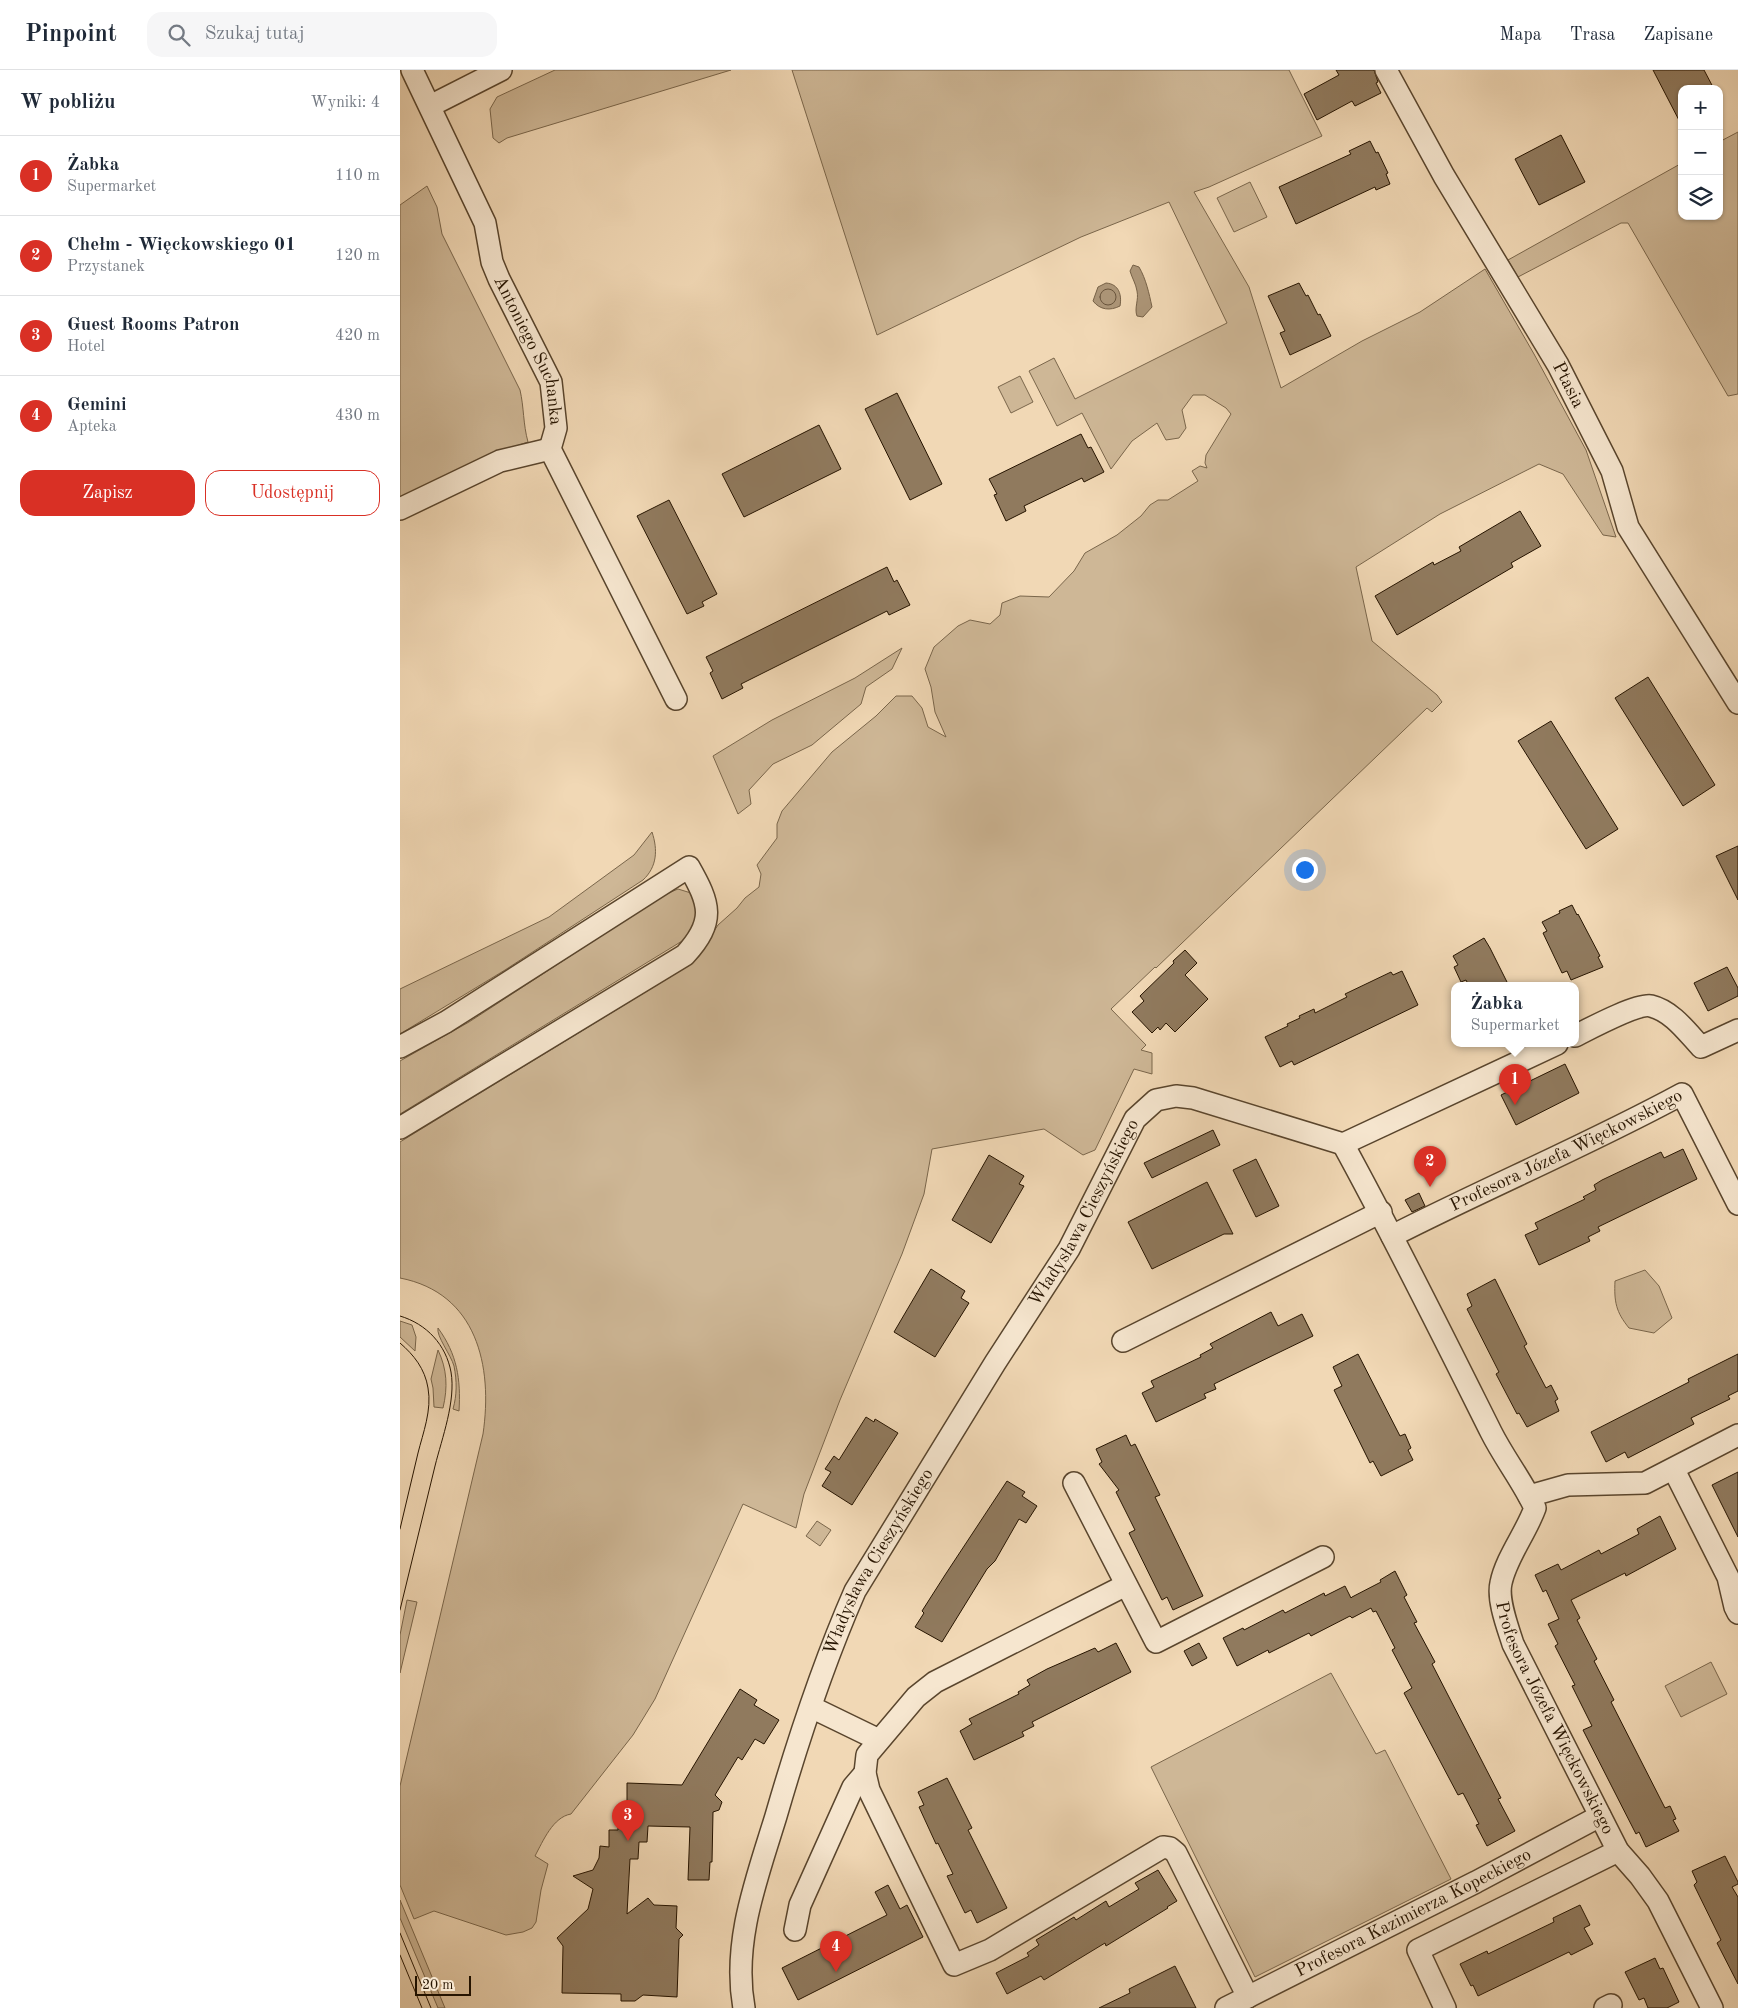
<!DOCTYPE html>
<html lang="pl">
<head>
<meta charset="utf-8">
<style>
	body { margin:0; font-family:"Old Standard TT",serif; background:#f6f6f7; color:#1f2937 }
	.controls { position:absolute; right:15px; top:15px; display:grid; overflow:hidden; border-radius:10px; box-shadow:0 1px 4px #0004 }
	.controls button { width:45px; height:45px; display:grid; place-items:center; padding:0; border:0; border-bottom:1px solid #e0e1e3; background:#fff; color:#1f2937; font:25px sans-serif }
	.scale { position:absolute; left:15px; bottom:12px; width:56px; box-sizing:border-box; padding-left:5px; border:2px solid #261400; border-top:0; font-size:14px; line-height:18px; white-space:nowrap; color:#261400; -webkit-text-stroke:4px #f6e6cf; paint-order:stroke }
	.you { position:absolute; left:904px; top:799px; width:18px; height:18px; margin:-12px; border:4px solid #fff; border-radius:50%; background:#1a73e8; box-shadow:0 0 0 8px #1a73e833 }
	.badge { display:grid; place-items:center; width:32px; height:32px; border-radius:50%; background:#d93025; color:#fff; font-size:16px; font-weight:700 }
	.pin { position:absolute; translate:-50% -41px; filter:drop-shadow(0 1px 2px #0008) }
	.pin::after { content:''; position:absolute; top:26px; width:18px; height:15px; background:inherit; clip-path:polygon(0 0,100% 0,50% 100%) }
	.popup { position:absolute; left:1051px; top:912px; width:128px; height:65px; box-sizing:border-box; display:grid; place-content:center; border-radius:10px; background:#fff; filter:drop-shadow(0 1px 4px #0005); font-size:16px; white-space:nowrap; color:#747a83 }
	.popup b { font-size:19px; color:#1f2937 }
	.popup::after { content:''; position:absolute; left:50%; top:100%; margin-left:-10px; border:10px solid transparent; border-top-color:#fff }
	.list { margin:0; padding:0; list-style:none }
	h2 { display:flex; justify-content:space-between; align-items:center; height:65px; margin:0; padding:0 20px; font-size:21px }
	h2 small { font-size:16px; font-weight:400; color:#747a83 }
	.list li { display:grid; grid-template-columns:32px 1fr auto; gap:15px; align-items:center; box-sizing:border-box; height:80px; padding:0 20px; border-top:1px solid #e0e1e3 }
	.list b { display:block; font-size:19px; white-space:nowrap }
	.list p { margin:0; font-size:16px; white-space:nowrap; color:#747a83 }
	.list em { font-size:16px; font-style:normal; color:#747a83 }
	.actions { display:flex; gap:10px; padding:15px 20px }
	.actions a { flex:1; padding:11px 0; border:1px solid #d93025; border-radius:15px; text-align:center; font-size:18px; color:#d93025 }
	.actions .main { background:#d93025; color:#fff }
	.icon { flex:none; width:28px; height:28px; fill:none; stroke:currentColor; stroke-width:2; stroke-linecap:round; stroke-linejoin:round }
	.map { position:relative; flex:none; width:1338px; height:1938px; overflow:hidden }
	header { display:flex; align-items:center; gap:30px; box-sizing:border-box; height:70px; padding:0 25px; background:#fff; border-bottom:1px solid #e0e1e3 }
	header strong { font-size:24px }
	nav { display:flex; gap:28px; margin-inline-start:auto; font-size:18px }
	.search { width:350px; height:45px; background:#f6f6f7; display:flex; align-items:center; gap:12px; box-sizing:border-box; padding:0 18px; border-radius:15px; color:#747a83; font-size:19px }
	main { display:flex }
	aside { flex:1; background:#fff }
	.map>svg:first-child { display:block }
	.green { fill:#ceb796; stroke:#7a664b }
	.water { fill:#ac9577; stroke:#766147 }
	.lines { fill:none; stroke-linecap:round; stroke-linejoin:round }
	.shore { stroke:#69543c; stroke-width:1 }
	.building { fill:#907a5e; stroke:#261400 }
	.minor-casing { stroke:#59452d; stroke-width:24 }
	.minor { stroke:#f6e6cf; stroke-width:21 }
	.tram { stroke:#261400; stroke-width:1 }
	.labels { text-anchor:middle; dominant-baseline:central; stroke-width:4; stroke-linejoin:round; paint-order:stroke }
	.street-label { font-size:18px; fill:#261400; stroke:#f6e6cf }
</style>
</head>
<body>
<header>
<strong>Pinpoint</strong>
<div class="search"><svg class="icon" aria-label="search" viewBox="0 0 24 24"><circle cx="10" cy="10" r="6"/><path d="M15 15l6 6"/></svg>Szukaj tutaj</div>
<nav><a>Mapa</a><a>Trasa</a><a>Zapisane</a></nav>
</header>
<main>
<aside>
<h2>W pobliżu<small>Wyniki: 4</small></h2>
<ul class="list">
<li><span class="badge">1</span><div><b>Żabka</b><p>Supermarket</p></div><em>110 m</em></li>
<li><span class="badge">2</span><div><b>Chełm - Więckowskiego 01</b><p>Przystanek</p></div><em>120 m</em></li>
<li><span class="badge">3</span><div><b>Guest Rooms Patron</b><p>Hotel</p></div><em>420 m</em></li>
<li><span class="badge">4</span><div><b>Gemini</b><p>Apteka</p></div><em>430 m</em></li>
</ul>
<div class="actions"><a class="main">Zapisz</a><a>Udostępnij</a></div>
</aside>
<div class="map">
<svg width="1338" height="1938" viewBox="0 0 1338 1938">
	<rect width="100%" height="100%" fill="#f1d8b5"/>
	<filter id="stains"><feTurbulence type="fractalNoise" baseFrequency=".004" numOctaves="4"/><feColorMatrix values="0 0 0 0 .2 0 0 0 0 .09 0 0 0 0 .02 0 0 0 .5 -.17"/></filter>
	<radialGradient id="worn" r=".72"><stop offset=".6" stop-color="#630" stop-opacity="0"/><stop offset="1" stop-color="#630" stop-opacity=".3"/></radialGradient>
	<path class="green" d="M155 0H331L107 68 99 73 93 68 90 39 97 27Z
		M392 0H889L922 66 809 117 794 122 849 217 881 318 962 271 1020 242 1085 199 1134 284 1186 380 1216 467 1203 465 1163 404 1139 394 1040 444 956 497 972 571 1037 625 1042 632 1032 642 1027 638 756 898 755 897 711 939 746 975 741 980 752 983V1004L734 999 695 1080 683 1085 644 1059 532 1079 524 1124 502 1184 440 1330 404 1424 396 1458 343 1434 255 1629 233 1665 171 1744C153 1747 143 1771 135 1786L148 1794 141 1820 136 1852 132 1858 123 1862 106 1865 34 1841 14 1849 0 1815V1716L83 1364C93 1296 77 1223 0 1208V1072L288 896 295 890 318 855 337 838 345 828 359 817 361 804 357 795 377 768V754L382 741 432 682 476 646 496 626H512L522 638 528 657 546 667 535 642 531 617 525 599 534 577 558 556 570 550 590 554 600 545 602 533 620 526 649 527 674 501 685 483 717 465 741 446 750 435 758 430H768L798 411 792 401 800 396 807 398 805 393 806 385 831 344 826 338 805 325H793L782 340 786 358 779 368 766 370 757 353 732 371 711 399 682 343 657 356 629 301 654 288 675 329 827 253 769 132 681 167 477 265Z
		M1338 62V324L1328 326 1228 153H1221L1118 207 1108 190 1282 93V146H1319V72Z
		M850 112 867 147 834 162 817 128Z
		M27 116 37 137 42 164 120 320C124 337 123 354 128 372L99 382 0 428V135Z
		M620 306 633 332 611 343 598 317Z
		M502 578 492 599 466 617 461 634 412 675 373 694 349 720 351 734 338 744 313 686 372 650 455 608Z
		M252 762C258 780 257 797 243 810L105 900 0 964V919L149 847 234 785Z
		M278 819 291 823 300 844 287 868 0 1044V991L69 952 264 825Z
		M1245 1200 1259 1216 1272 1248 1254 1263 1229 1258C1216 1242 1214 1232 1215 1211Z
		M0 1251 12 1255 16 1267 15 1281 0 1267Z
		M38 1258C57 1284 61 1309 59 1341L53 1339C57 1325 57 1311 54 1296 51 1285 36 1266 38 1258Z
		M38 1280C47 1299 48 1317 43 1338L34 1337 33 1318 31 1309Z
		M417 1451 431 1460 420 1476 406 1466Z
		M7 1530 17 1532 0 1603V1565Z
		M1311 1592 1327 1624 1281 1647 1265 1616Z
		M931 1603 976 1684 985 1680 1051 1809 855 1907 751 1697Z
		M0 1830 45 1938H38L0 1848Z"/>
	<path class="water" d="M733 195 739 197C746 209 749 223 752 237L743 247 737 246C734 238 739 230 737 221 736 214 732 208 730 201Z
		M706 213C719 214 722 225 720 236 710 241 700 240 693 231L698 217Z"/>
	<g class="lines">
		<path class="shore" d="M700 227a8 8 0 1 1 16 0a8 8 0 1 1-16 0Z"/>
	</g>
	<path class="building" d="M936 0H974L978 12 976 13 981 23 955 36 952 31 917 50 904 24 939 5Z
		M1253 0H1304L1314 19H1282V56Z
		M1161 65 1185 112 1139 135 1115 89Z
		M970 71 976 83 978 82 988 103 986 104 990 114 976 120 975 117 896 154 879 117 951 84 949 81Z
		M899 213 906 226 908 225 918 245 920 244 931 266 890 285 880 263 885 261 868 226Z
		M497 323 542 414 510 430 465 339Z
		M419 355 441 399 344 447 322 404Z
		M681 364 688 378 691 377 704 402 684 412 682 408 624 436 626 441 606 451 594 425 597 424 589 409Z
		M269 430 317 524 302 532 304 536 287 544 237 446Z
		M1120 441 1141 476 1111 493 1113 497 997 565 975 526 1033 492 1034 495 1061 481 1059 477Z
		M487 497 494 512 497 510 510 535 489 545 487 541 341 614 343 618 322 629 310 603 313 601 306 587Z
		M1248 607 1315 715 1283 736 1215 628Z
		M1151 651 1218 759 1186 779 1118 671Z
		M1338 776V830L1316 786Z
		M1172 835 1177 845 1178 844 1200 886 1198 887 1203 897 1171 910 1167 901 1162 903 1143 863 1147 861 1142 852 1160 843 1159 841Z
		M1084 868 1090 878 1109 916H1069L1066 910 1061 912 1054 897 1058 895 1053 886Z
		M785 880 797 893 785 905 808 929 775 962 766 953 760 960 758 957 752 963 732 942 744 931 740 926 774 893 773 891Z
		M1327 897 1338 918V926L1308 941 1294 913Z
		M1002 901 1018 935 894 995 892 991 880 997 865 967 888 956 887 954 900 948 899 946 914 939 915 943 947 927 945 924 991 902 993 905Z
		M1165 994 1179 1023 1116 1055 1101 1025Z
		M813 1060 820 1075 752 1108 744 1093Z
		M1283 1079 1297 1109 1198 1157 1200 1161 1188 1167 1190 1171 1139 1195 1125 1165 1138 1159 1135 1153 1185 1129 1183 1127 1196 1120 1194 1115 1202 1110 1261 1082 1264 1088Z
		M589 1085 624 1106 619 1114 624 1116 591 1173 552 1150Z
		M856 1089 879 1136 856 1147 833 1100Z
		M807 1112 833 1164H824L752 1199 728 1152Z
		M1019 1123 1025 1136 1012 1142 1005 1130Z
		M531 1199 565 1221 561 1228 569 1233 535 1287 494 1262Z
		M1095 1209 1127 1274 1124 1276 1146 1318 1151 1315 1158 1329 1155 1331 1159 1341 1127 1357 1119 1343 1117 1344 1096 1304 1099 1302 1067 1239 1072 1236 1067 1224Z
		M871 1242 878 1256 902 1244 913 1266 814 1314 816 1319 804 1324 806 1328 756 1352 742 1323 754 1317 751 1311 801 1287 800 1285 813 1278 810 1274Z
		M958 1284 1000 1366 1005 1364 1011 1378 1008 1380 1013 1390 981 1406 973 1391 970 1393 934 1320 942 1316 933 1297Z
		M1338 1284V1321L1328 1326 1330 1329 1291 1348 1294 1354 1228 1388 1225 1382 1206 1392 1191 1362 1289 1312 1288 1309Z
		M466 1347 474 1352 475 1349 498 1363 452 1435 422 1416 431 1402 425 1399 434 1386 439 1390Z
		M726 1365 731 1376 735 1374 760 1425 755 1427 803 1526 773 1540 767 1527 762 1530 729 1463 735 1460 716 1422 719 1420 699 1394 702 1392 696 1379Z
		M1338 1402V1467L1312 1415Z
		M607 1411 625 1422 622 1426 637 1436 626 1453 619 1449 595 1491 587 1499 542 1572 515 1557 524 1543 522 1541 545 1505Z
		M1260 1446 1276 1479 1226 1506 1225 1503 1171 1530 1180 1548 1177 1550 1197 1589 1194 1591 1214 1630 1211 1632 1265 1738 1270 1736 1276 1749 1273 1750 1279 1761 1246 1777 1239 1762 1236 1764 1183 1660 1192 1656 1172 1616 1175 1615 1155 1576 1158 1574 1148 1554 1159 1549 1146 1520 1143 1522 1135 1505 1158 1494 1161 1500 1199 1480 1201 1484 1239 1464 1237 1459Z
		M995 1501 1007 1525 1004 1527 1017 1552 1014 1553 1035 1592 1032 1594 1101 1728 1098 1729 1115 1761 1087 1776 1076 1755 1079 1754 1063 1723 1058 1725 1004 1623 1012 1618 992 1580 995 1578 976 1541 973 1542 971 1538 952 1548 950 1546 911 1566 909 1563 869 1583 868 1580 837 1596 823 1568 843 1558 844 1560 883 1540 885 1543 924 1523 925 1526 945 1516 951 1528 952 1527 981 1512 980 1510Z
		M716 1573 731 1602 632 1652 634 1656 622 1662 624 1666 574 1690 560 1661 572 1654 569 1649 619 1624 618 1622 630 1615 627 1610 647 1599 695 1578 698 1582Z
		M799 1573 807 1588 792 1596 784 1581Z
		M340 1619 357 1630 354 1635 379 1650 364 1674 355 1669 342 1690 338 1687 315 1725 322 1732 319 1740 313 1742 312 1792H310L309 1810H288L290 1757 248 1756 247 1772H239L238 1789H230L227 1844 248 1828 254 1835 277 1836 276 1858 283 1865 279 1869 277 1927 243 1925 235 1931H221V1924L162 1923 163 1876 157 1868 188 1839 193 1819 173 1806 193 1800 199 1788 200 1776 209 1777V1760H218V1743H227V1713L282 1715Z
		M547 1708 572 1758 568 1760 607 1838 577 1853 571 1840 565 1843 547 1806 553 1804 538 1773 536 1774 519 1737 524 1735 518 1722Z
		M1325 1786 1338 1812V1814L1332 1817 1338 1827V1914L1317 1873 1321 1870 1294 1815 1297 1812 1292 1801Z
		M758 1800 777 1831 767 1837 768 1838 706 1876 705 1873 644 1910 641 1906 607 1924 596 1903 629 1886 627 1883 639 1875 636 1870 674 1847 676 1850 706 1831 709 1837 739 1819 735 1813Z
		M488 1815 500 1839 507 1835 523 1867 398 1930 382 1898 487 1845 475 1822Z
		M1180 1835 1190 1855 1184 1858 1193 1874 1171 1885 1169 1882 1078 1926 1073 1915 1071 1916 1060 1894 1087 1881 1088 1884 1154 1852 1153 1848Z
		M1255 1888 1260 1899 1263 1898 1279 1932 1267 1938H1248L1244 1928 1239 1930 1225 1902Z
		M775 1896 796 1938H699L730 1923 729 1919Z"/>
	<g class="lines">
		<g class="minor-casing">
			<g id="minor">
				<path id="s1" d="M12 0 85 153 92 192 99 209 151 312 156 358 150 379 276 629"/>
				<path id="s2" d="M986 0 1044 106 1158 295 1212 401 1228 457 1338 633"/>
				<path d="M30 36 101 0"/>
				<path d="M0 439 100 391 150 379"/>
				<path d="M1175 966C1189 959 1238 933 1251 936 1272 941 1287 962 1301 977L1338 960"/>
				<path d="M0 977 46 952 289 797C310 834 316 851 285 885L0 1058"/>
				<path id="s3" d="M943 1074C995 1169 1043 1266 1091 1362 1104 1388 1123 1412 1135 1438 1126 1463 1106 1488 1101 1513 1097 1530 1108 1558 1113 1574L1218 1781 1240 1806 1258 1831 1312 1938"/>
				<path id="s4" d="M992 1166C1088 1117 1188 1075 1282 1024L1338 1134"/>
				<path d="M723 1271 981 1142"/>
				<path d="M1274 1400 1328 1507 1335 1537 1338 1543"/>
				<path d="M674 1413 756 1572 923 1487"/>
				<path d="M1129 1426 1168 1415 1245 1413 1338 1365"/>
				<path d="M726 1515 535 1612 516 1627 467 1685 465 1703 469 1720 554 1895 590 1880 763 1777 770 1778 776 1783 848 1927"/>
				<path d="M411 1637 479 1670"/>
				<path d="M395 1860 400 1835 453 1717 465 1703"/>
				<path id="s5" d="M344 1938C332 1872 357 1808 376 1746 398 1670 423 1594 455 1521L595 1293 669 1179 735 1049 756 1030 776 1026 793 1028 943 1074 1157 974"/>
				<path id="s6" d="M826 1938 1076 1812 1200 1746"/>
				<path d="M1045 1938 1018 1880 1218 1781"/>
				<path d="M1205 1938 1211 1935"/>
			</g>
		</g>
		<use href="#minor" class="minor"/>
		<path class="tram" d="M0 1246C27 1254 46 1275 51 1302 56 1331 42 1368 35 1396 23 1444 12 1492 0 1540
			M0 1273C14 1285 25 1299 28 1318 32 1340 23 1363 18 1383 12 1408 6 1434 0 1459
			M0 1863 31 1938
			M0 1885 22 1938"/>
	</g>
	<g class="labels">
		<g class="street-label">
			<text stroke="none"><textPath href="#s1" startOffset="306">Antoniego Suchanka</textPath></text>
			<text stroke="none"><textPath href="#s2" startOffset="364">Ptasia</textPath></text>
			<text stroke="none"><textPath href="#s4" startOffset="194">Profesora Józefa Więckowskiego</textPath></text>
			<text stroke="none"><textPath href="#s5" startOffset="878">Władysława Cieszyńskiego</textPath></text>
			<text stroke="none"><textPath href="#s5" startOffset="472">Władysława Cieszyńskiego</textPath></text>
			<text stroke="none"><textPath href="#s3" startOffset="641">Profesora Józefa Więckowskiego</textPath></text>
			<text stroke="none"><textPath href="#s6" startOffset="210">Profesora Kazimierza Kopeckiego</textPath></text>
		</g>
	</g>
	<rect width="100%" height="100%" filter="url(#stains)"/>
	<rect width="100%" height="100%" fill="url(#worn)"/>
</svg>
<div class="controls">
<button>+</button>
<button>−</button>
<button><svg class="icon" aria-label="layers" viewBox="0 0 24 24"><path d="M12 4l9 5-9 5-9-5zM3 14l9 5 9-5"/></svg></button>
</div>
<div class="scale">20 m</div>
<div class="you"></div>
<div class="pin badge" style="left:1115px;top:1035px">1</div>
<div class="popup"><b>Żabka</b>Supermarket</div>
<div class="pin badge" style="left:1030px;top:1117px">2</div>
<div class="pin badge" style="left:228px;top:1771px">3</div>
<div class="pin badge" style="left:436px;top:1902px">4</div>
</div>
</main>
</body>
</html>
